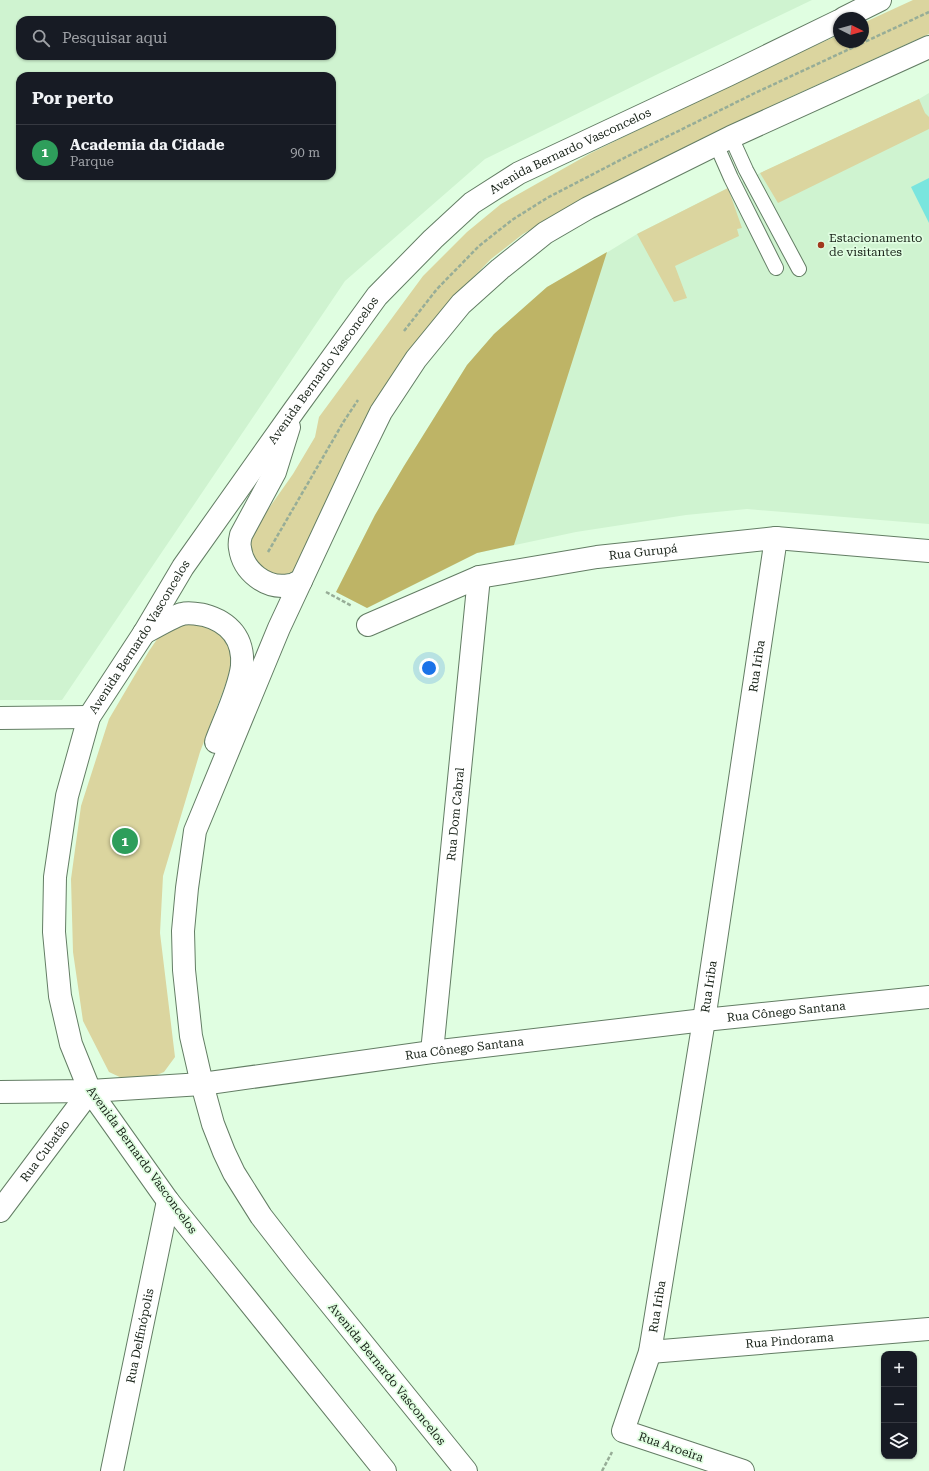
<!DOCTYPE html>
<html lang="pt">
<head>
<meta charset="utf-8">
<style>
	body { margin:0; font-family:"Roboto Serif",serif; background:#20242c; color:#f1f3f6 }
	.controls { position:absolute; right:12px; bottom:12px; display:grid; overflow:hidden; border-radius:8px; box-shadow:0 1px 3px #0004 }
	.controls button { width:36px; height:36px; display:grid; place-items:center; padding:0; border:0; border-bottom:1px solid #363941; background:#171b24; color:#f1f3f6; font:20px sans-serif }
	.compass { position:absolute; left:833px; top:12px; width:36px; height:36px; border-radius:50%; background:#171b24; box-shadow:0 1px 3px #0004; rotate:96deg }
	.you { position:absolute; left:429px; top:668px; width:14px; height:14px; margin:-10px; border:3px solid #fff; border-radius:50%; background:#1a73e8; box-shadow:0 0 0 6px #1a73e833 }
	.badge { display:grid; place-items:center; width:26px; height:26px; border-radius:50%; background:#cd9f94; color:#fff; font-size:13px; font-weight:700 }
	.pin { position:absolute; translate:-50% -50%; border:2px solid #fff; box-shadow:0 1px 4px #0006 }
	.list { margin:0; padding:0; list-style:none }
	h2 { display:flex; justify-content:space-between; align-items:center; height:52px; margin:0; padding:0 16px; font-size:17px }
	h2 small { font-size:13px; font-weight:400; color:#9ea1a6 }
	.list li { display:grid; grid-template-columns:26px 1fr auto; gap:12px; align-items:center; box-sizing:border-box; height:56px; padding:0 16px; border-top:1px solid #363941 }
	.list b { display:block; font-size:15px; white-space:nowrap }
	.list p { margin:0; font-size:13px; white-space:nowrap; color:#9ea1a6 }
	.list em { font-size:13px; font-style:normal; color:#9ea1a6 }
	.icon { flex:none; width:22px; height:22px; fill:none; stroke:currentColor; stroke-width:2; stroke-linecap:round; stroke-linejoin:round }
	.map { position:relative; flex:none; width:929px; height:1471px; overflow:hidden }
	.search { position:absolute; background:#171b24; box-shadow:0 1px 3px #0004; left:16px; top:16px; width:320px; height:44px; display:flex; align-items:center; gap:10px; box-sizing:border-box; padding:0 14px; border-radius:12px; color:#9ea1a6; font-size:15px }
	.panel { position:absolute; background:#171b24; box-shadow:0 1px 3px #0004; left:16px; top:72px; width:320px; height:108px; border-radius:12px }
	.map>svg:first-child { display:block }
	.built { fill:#cff3d0; fill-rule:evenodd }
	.green { fill:#dbd59f }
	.forest { fill:#beb466 }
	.water { fill:#7ae5de }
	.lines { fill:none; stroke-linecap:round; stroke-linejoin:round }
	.service-casing { stroke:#637d64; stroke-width:16 }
	.minor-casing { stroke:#637d64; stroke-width:24 }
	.tertiary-casing { stroke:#637d64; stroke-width:24 }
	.secondary-casing { stroke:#637d64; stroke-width:24 }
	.path { stroke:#97ad97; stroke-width:2.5; stroke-dasharray:4 2; stroke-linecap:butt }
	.service { stroke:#fff; stroke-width:14 }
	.minor { stroke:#fff; stroke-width:22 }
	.tertiary { stroke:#fff; stroke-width:22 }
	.secondary { stroke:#fff; stroke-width:22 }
	.poi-dot { fill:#a1391d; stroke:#e0fee1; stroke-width:1.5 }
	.labels { text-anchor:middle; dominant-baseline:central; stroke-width:3.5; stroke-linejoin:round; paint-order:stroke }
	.street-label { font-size:12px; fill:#192319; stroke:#e0fee1 }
	.poi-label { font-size:12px; fill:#192319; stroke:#e0fee1; text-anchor:start }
</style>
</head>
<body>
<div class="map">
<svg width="929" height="1471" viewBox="0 0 929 1471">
	<rect width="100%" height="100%" fill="#e0fee1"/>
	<path class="built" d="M0 0H812L662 72 485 159 345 281 62 700H0ZM20 20H332V56H20ZM20 76H332V176H20Z
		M929 93V524L747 509 686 515 576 532 477 553 367 608 336 592 375 515 404 466 467 365 494 334 547 287 577 271 637 234 728 188 919 99Z"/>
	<path class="green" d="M913 0H929V34L786 99 633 174 556 215 523 234 491 259 450 301 301 569 283 575 267 572 253 562 248 547 262 518 293 474 315 437 319 417 423 276 467 232 501 204 591 153 770 65 839 35V42H863V23Z
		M919 99 925 113 929 117V129L778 203 760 173Z
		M728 188 742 228 737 229 739 236 675 266 687 298 674 302 637 234Z
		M184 618 205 621 231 644 232 667 200 752 163 876 160 933 175 1057 164 1072 145 1080 124 1079 109 1072 83 1021 73 952 71 879 81 806 109 719 149 651 164 629Z"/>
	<path class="forest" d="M607 252 514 545 477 553 367 608 336 592 375 515 404 466 467 365 494 334 547 287Z"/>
	<path class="water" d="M929 178V223L911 187Z"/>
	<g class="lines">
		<g class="service-casing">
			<path id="service" d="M731 137 746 170 799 269
				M716 144 731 178 776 268"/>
		</g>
		<g class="minor-casing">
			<g id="minor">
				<path id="s1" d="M368 625 479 577 597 557 776 538 929 551"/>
				<path d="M0 718 89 717"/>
				<path id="s2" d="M432 1052 479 577"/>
				<path id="s3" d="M0 1211 90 1091"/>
				<path id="s4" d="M650 1352 929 1329"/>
				<path id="s5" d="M112 1471 168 1201"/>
				<path id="s6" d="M743 1471 623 1431 650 1352 704 1020 776 538"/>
			</g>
		</g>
		<g class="tertiary-casing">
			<g id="tertiary">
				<path id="s7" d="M0 1092 90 1091 202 1084 432 1052 704 1020 929 997"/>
			</g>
		</g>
		<g class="secondary-casing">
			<g id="secondary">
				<path d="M844 18 880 0"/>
				<path d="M289 427 275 472 241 535C240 539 239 544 240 548 243 571 266 590 290 585 293 585 298 582 301 581"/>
				<path d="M144 633C153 628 174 616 182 614 189 612 198 614 204 615 230 622 244 639 242 666 239 690 224 720 216 742"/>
				<path id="s8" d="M385 1471 168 1201 90 1091 71 1044 60 996 54 932 55 877 67 796 89 717 144 633 183 567 295 409 377 296 433 239 472 203 519 173 728 75 839 21"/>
				<path d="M466 1471 299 1265 261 1216 234 1173 224 1152 213 1124 202 1084 191 1036 184 970 183 931 187 888 195 831 279 628 358 459 381 412 416 359 461 304 500 269 545 233 588 208 731 137 929 47"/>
			</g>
		</g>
		<path class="path" d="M404 331 437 289 479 246 512 220 547 198 626 157 755 93 929 12
			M268 552 344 421 358 400
			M326 592 352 606
			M602 1471 612 1452"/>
		<use href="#service" class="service"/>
		<use href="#minor" class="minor"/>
		<use href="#tertiary" class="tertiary"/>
		<use href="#secondary" class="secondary"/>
	</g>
	<circle class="poi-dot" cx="821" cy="245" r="4"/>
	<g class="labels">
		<g class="street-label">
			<text stroke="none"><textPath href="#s8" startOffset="1619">Avenida Bernardo Vasconcelos</textPath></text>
			<text stroke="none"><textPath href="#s8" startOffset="1283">Avenida Bernardo Vasconcelos</textPath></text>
			<text stroke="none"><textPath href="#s1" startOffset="287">Rua Gurupá</textPath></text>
			<text stroke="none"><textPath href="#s8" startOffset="959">Avenida Bernardo Vasconcelos</textPath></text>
			<text stroke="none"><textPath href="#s6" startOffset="904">Rua Iriba</textPath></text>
			<text stroke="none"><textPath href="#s2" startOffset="239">Rua Dom Cabral</textPath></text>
			<text stroke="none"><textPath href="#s6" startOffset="580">Rua Iriba</textPath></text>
			<text stroke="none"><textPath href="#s7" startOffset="791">Rua Cônego Santana</textPath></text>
			<text stroke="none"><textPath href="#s7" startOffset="467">Rua Cônego Santana</textPath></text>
			<text stroke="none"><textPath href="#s3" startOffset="75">Rua Cubatão</textPath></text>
			<text transform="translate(142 1160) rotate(54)">Avenida Bernardo Vasconcelos</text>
			<text stroke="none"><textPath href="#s6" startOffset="256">Rua Iriba</textPath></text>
			<text stroke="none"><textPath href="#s5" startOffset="138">Rua Delfinópolis</textPath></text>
			<text stroke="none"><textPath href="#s4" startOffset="140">Rua Pindorama</textPath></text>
			<text transform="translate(387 1374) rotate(51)">Avenida Bernardo Vasconcelos</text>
			<text transform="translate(671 1447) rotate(19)">Rua Aroeira</text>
		</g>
		<g class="poi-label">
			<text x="829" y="238">Estacionamento<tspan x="829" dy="14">de visitantes</tspan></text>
		</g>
	</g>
</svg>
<div class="controls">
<button>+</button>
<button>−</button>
<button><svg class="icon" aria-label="layers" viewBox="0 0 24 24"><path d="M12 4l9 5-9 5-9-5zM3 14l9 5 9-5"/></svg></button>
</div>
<svg class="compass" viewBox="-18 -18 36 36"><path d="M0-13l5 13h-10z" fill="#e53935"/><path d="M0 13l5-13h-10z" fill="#9ea1a6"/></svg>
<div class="you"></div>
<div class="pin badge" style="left:125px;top:841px;background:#2e9e5b">1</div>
<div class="search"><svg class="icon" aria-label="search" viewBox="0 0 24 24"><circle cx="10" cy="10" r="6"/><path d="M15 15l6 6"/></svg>Pesquisar aqui</div>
<section class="panel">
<h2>Por perto<small></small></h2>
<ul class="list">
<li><span class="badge" style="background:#2e9e5b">1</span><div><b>Academia da Cidade</b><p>Parque</p></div><em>90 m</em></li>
</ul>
</section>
</div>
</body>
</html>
